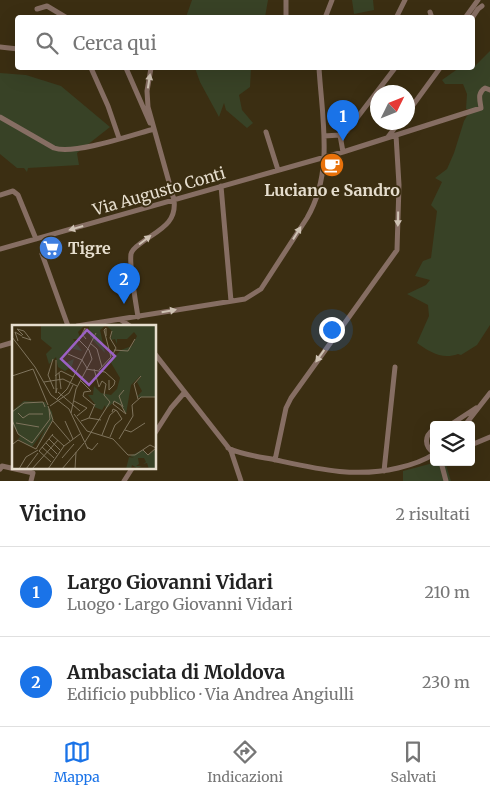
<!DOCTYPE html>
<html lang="it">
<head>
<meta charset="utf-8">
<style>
	body { margin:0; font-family:Merriweather,serif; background:#f2f2f2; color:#222 }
	.controls { position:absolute; right:15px; bottom:15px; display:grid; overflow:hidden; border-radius:5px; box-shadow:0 5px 20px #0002 }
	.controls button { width:45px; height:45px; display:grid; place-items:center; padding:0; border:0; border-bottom:1px solid #e0e0e0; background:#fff; color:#222; font:25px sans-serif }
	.compass { position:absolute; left:370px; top:85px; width:45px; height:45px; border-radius:50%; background:#fff; box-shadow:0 5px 20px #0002; rotate:47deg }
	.you { position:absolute; left:331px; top:329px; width:18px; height:18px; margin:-12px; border:4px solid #fff; border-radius:50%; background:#1a73e8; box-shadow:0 0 0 8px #1a73e833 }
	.badge { display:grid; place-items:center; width:32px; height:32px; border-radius:50%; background:#1a73e8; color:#fff; font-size:16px; font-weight:700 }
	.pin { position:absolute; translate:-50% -41px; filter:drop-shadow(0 1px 2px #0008) }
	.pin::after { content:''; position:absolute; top:26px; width:18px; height:15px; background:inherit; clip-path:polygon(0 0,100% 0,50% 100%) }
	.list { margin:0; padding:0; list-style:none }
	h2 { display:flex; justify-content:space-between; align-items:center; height:65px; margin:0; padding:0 20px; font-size:21px }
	h2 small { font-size:16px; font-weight:400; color:#767676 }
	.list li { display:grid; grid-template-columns:32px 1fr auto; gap:15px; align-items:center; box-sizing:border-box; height:90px; padding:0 20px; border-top:1px solid #e0e0e0 }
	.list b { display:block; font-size:19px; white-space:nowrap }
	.list p { margin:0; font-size:16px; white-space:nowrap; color:#767676 }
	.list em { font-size:16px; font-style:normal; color:#767676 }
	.icon { flex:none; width:28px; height:28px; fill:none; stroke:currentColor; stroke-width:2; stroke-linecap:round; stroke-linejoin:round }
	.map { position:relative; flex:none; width:490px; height:481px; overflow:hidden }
	.search { position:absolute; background:#fff; box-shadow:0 5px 20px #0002; left:15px; right:15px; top:15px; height:55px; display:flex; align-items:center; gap:12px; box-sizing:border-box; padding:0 18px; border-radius:5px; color:#767676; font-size:19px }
	.sheet { height:245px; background:#fff }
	nav { display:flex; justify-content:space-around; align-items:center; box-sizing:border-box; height:70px; border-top:1px solid #e0e0e0; background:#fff; font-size:14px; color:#767676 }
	nav a { display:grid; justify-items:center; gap:2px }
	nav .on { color:#1a73e8 }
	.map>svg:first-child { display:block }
	.green { fill:#384226 }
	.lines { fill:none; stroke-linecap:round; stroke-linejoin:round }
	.minor { stroke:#866e63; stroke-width:5 }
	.oneway { fill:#cec2b3 }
	.labels { text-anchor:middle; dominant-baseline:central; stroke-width:4; stroke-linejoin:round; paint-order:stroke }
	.poi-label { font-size:16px; font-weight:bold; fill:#e6dece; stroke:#3b2e12 }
	.street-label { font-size:16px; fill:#e6dece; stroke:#3b2e12 }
	.inset-road { fill:none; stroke:#7f745d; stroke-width:1 }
	.view { fill:#9b61c4; fill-opacity:0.15; stroke:#9b61c4; stroke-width:2.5 }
	.inset-edge { fill:none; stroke:#e6dece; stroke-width:2.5 }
</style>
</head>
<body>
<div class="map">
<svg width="490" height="481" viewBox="0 0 490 481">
	<rect width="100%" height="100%" fill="#3b2e12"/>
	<path class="green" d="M192 0H268L265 17H186Z
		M352 0H373L374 10 354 14Z
		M490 51V325L477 345 461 355 458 354C442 360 430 352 417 343L429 316 428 305 407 294 426 285 430 280 415 276 423 261 431 258 437 211 431 205 442 182 435 178 447 169 454 153 464 121 471 109H466L467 94 463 84H445L442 80 459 68 474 67Z
		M195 68H251L250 87 239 95 242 110 253 123 247 128 226 110 224 103 219 117 200 82Z
		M0 73 26 75 61 86 110 127 77 153 79 165 28 168 27 172 24 168H17L0 154Z
		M437 462H445L451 481H403V471Z"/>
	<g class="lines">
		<path class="minor" d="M37 9 47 6 67 18
			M430 12 432 18
			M124 18H141
			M286 18V0
			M325 18 332 0
			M396 18 405 0
			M465 18 478 0
			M472 18 478 9 482 6
			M0 47 18 49
			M91 68 108 106 119 138
			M126 68 150 123
			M408 112 440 68
			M0 117 54 148C74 155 132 135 154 129
			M266 132 278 170
			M340 135 343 152
			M324 136 340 135 347 131 395 68
			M388 137 399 122
			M221 186 231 301
			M0 195 13 191 18 195 36 239
			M0 249 343 152 481 108C480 100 477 93 485 88L490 90
			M42 254 68 326
			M138 317C136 303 129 266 131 254 132 249 137 246 141 243 158 230 177 224 174 200L148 107 147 91 151 68
			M121 320 130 326
			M77 326 245 299 261 289 307 218C334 172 322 118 319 68
			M0 346 14 342
			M155 354 231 451 241 481
			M450 425 476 408
			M465 425 490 393
			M434 429C424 436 424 446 434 453
			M155 433 171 408 184 393
			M471 445 490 437
			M228 448C242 455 261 457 276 460 318 469 355 478 398 468 411 465 422 462 434 454
			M275 460 286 408 291 398 397 250 399 185 396 135
			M441 462 446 481
			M0 469 2 466 33 473 31 481
			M384 471 395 367
			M124 481 133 467"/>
	</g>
	<defs><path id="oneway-solid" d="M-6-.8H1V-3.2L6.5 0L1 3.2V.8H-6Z" transform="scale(1.25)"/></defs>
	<g class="oneway">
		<use href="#oneway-solid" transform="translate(149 81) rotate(-81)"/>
		<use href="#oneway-solid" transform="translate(398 219) rotate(91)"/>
		<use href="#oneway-solid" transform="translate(76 228) rotate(164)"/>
		<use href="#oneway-solid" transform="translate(297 233) rotate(-58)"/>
		<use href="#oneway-solid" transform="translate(145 240) rotate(-37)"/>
		<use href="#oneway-solid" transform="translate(169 311) rotate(-10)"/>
		<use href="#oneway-solid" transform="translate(320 356) rotate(125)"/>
	</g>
	<defs>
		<g id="cafe-disc" transform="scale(1.25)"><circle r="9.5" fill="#e8710a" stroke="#3b2e12"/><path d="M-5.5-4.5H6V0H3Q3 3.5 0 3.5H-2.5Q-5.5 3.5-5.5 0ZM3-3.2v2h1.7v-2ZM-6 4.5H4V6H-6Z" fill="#fff"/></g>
		<g id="supermarket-disc" transform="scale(1.25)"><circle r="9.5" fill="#3f7fe0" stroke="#3b2e12"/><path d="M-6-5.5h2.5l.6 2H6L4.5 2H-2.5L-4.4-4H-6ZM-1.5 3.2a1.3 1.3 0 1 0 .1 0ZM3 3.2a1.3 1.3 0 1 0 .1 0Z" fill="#fff"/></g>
	</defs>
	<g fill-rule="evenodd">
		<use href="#cafe-disc" x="332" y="165"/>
		<use href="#supermarket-disc" x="51" y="248"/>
	</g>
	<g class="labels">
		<g class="poi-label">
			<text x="332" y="190">Luciano e Sandro</text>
			<text x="68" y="248" text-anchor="start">Tigre</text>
		</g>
		<g class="street-label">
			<text transform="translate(159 191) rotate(-16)">Via Augusto Conti</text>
		</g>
	</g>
	<g transform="translate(12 325)">
		<rect width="144" height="144" fill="#3b2e12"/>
		<path d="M29 0H73L66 7 69 14H61L70 26 57 23 49 32 53 38 62 34 60 41 53 46 46 42 44 32 37 39 34 29 40 23 29 14ZM77 0H94L88 5 93 28 78 12ZM94 0H144V72H125L130 66 125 57 129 52 128 51 119 60 114 89 110 81 102 77 94 84 93 80 90 85 82 82 83 79 76 70H81L82 61 89 68 99 70 105 64 108 53 98 36 109 25 120 21 125 11 122 7 115 14H105V19L103 14 99 15 100 6ZM12 76 33 77 40 87 41 94 24 123 34 102 20 122 6 114 8 112 0 99V86ZM144 124V144H137L135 138 131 139 134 137 132 133H126L127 139 124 141H130L125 143 120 140 119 144H114L117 132 122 133 118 131 130 125 136 130Z" fill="#384226"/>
		<path class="inset-road" d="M100 6 98 13 104 23 100 31M73 9V3L70 9 74 14M0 12 23 42 39 70 57 84 76 124M10 12 19 15 12 6 5 4 11 10M6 16 3 7 10 11M78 18 85 24 90 42M102 25 116 26 123 14M56 29 70 35 75 43M41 34 36 50 42 64M44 35V68L45 63M21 44 36 80M74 44 93 47 103 56 102 60M87 45 99 32 92 5 94 3V11M47 48 49 64M0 51 21 44M43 51 49 46 61 52M68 55 79 66 72 67 71 71 82 80M97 55V65L102 60M32 57 51 54 65 61M46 67 68 86M45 74 55 64 84 8M126 74 122 59 129 51M62 76 75 83 65 91M102 76 109 80 114 89 101 79ZM38 81 57 68 61 60M111 82 107 71 112 65M0 87 12 78 31 77 33 82M100 87 101 84 105 86 110 94M6 88 11 93 17 89H31M59 88 64 64 80 34 77 25 66 14M62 89 75 106 101 114 116 130H123L138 120 144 123M77 93 83 79M0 95 6 109 20 118 38 94 37 84M41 96 58 116M53 96 61 114M69 96 77 93 89 95M4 98 27 102M113 105 119 107 133 98M40 110 52 121M90 110 98 90 104 85M98 112 103 100 110 94M37 114 48 125M107 114 121 91 120 80 129 72H144M73 117 98 77 92 70 94 59 90 56 87 62 82 44M34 118 45 129M1 119 6 115 24 124M30 122 42 133M75 122 80 125 86 118M24 124 41 95 36 81M131 125 136 130 144 123M27 126 41 109M27 126 39 137M50 133 62 119M7 144 14 132 26 125M14 144 26 128M20 144 46 115M36 144 52 121 68 109M50 144 72 118M63 144 64 127"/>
		<path class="view" d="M75 5 103 31 77 60 49 34Z"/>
		<rect width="144" height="144" class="inset-edge"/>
	</g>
</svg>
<div class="controls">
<button><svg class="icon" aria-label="layers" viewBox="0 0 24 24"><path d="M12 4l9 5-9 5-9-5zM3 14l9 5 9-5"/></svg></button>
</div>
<svg class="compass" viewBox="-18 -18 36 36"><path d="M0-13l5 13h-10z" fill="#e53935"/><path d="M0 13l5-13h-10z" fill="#767676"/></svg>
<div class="you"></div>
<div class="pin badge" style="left:343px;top:141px">1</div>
<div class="pin badge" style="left:124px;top:304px">2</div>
<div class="search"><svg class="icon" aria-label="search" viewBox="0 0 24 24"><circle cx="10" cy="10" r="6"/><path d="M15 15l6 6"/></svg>Cerca qui</div>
</div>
<section class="sheet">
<h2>Vicino<small>2 risultati</small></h2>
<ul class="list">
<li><span class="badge">1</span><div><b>Largo Giovanni Vidari</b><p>Luogo · Largo Giovanni Vidari</p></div><em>210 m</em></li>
<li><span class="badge">2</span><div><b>Ambasciata di Moldova</b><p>Edificio pubblico · Via Andrea Angiulli</p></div><em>230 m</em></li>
</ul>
</section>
<nav>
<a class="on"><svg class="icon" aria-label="map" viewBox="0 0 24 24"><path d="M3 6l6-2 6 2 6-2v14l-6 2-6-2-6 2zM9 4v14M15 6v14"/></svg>Mappa</a>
<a><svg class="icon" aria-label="directions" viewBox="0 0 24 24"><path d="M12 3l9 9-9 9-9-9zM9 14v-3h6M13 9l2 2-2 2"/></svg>Indicazioni</a>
<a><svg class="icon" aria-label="saved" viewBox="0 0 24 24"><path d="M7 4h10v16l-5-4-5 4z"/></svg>Salvati</a>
</nav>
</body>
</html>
